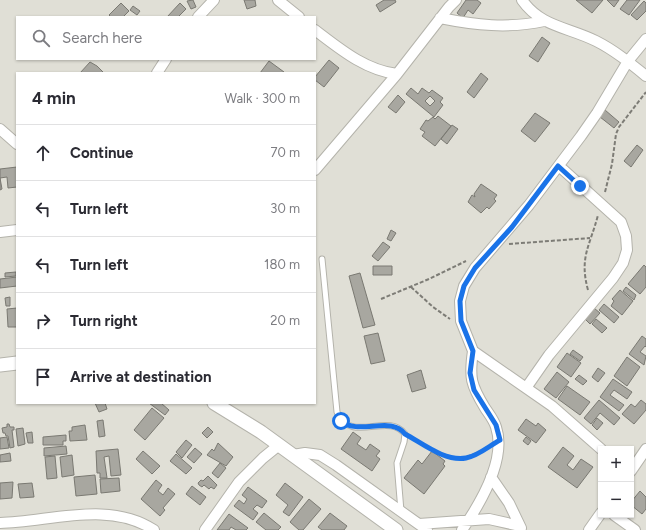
<!DOCTYPE html>
<html lang="en">
<head>
<meta charset="utf-8">
<style>
	body { margin:0; font-family:Figtree,sans-serif; background:#f2f2f3; color:#2b2b33 }
	.controls { position:absolute; right:12px; bottom:12px; display:grid; overflow:hidden; border-radius:0px; box-shadow:0 1px 3px #0004 }
	.controls button { width:36px; height:36px; display:grid; place-items:center; padding:0; border:0; border-bottom:1px solid #e1e1e2; background:#fff; color:#2b2b33; font:20px sans-serif }
	.stop { position:absolute; width:12px; height:12px; margin:-9px; border:3px solid #1a73e8; border-radius:50%; background:#fff }
	.stop.end { background:#1a73e8; border-color:#fff; box-shadow:0 1px 4px #0008 }
	.list { margin:0; padding:0; list-style:none }
	h2 { display:flex; justify-content:space-between; align-items:center; height:52px; margin:0; padding:0 16px; font-size:17px }
	h2 small { font-size:13px; font-weight:400; color:#7c7c81 }
	.list li { display:grid; grid-template-columns:26px 1fr auto; gap:12px; align-items:center; box-sizing:border-box; height:56px; padding:0 16px; border-top:1px solid #e1e1e2 }
	.list b { display:block; font-size:15px; white-space:nowrap }
	.list em { font-size:13px; font-style:normal; color:#7c7c81 }
	.icon { flex:none; width:22px; height:22px; fill:none; stroke:currentColor; stroke-width:2; stroke-linecap:round; stroke-linejoin:round }
	.map { position:relative; flex:none; width:646px; height:530px; overflow:hidden }
	.search { position:absolute; background:#fff; box-shadow:0 1px 3px #0004; left:16px; top:16px; width:300px; height:44px; display:flex; align-items:center; gap:10px; box-sizing:border-box; padding:0 14px; border-radius:0px; color:#7c7c81; font-size:15px }
	.panel { position:absolute; background:#fff; box-shadow:0 1px 3px #0004; left:16px; top:72px; width:300px; height:332px; border-radius:0px }
	.map>svg:first-child { display:block }
	.building { fill:#a8a7a0; stroke:#7a7972; fill-rule:evenodd }
	.lines { fill:none; stroke-linecap:round; stroke-linejoin:round }
	.service-casing { stroke:#b4b3ab; stroke-width:7 }
	.minor-casing { stroke:#b4b3ab; stroke-width:12 }
	.tertiary-casing { stroke:#b4b3ab; stroke-width:15 }
	.path { stroke:#7d7c76; stroke-width:2; stroke-dasharray:4 2; stroke-linecap:butt }
	.service { stroke:#fff; stroke-width:5 }
	.minor { stroke:#fff; stroke-width:10 }
	.tertiary { stroke:#fff; stroke-width:13 }
	.route { stroke:#1a73e8; stroke-width:5 }
</style>
</head>
<body>
<div class="map">
<svg width="646" height="530" viewBox="0 0 646 530">
	<rect width="100%" height="100%" fill="#e0dfd6"/>
	<path class="building" d="M193 0 196 7 191 9 187 1Z
		M244 0H255L256 6 247 9Z
		M384 0H395L396 2 380 12 376 5Z
		M466 0H477L481 3 473 14 468 10 463 18 457 13Z
		M576 0H603L592 13Z
		M607 0H619L614 7Z
		M627 0H640L629 15 620 9Z
		M644 1 646 3V11L637 20 631 15Z
		M121 3 129 11 123 17H111L109 15Z
		M180 3 186 9 178 17H167Z
		M133 6 140 11 137 15 130 10Z
		M542 37 550 43 538 62 529 56Z
		M329 60 339 68 324 87 315 80V77Z
		M269 61 284 72V73H260Z
		M90 62 97 66 104 73H80Z
		M481 73 488 79 474 98 467 92Z
		M411 88 418 94 422 88 429 93 432 90 443 98 440 102 443 105 434 117 406 94ZM430 96 435 101 430 106 425 101Z
		M398 95 405 102 396 113 388 107Z
		M605 110 619 122 614 128 600 117Z
		M535 113 550 123 535 142 521 131Z
		M438 116 451 126 435 146 422 136 425 132 420 129 426 120 428 121 433 117 435 119Z
		M452 125 458 129 447 144 441 139Z
		M637 145 643 150 631 167 624 161Z
		M17 167V187L8 188 7 177 0 178 2 189 0 190V169Z
		M481 184 497 195 494 199 496 201 489 209 487 207 481 213 468 202 472 195 475 197 474 194Z
		M391 230 396 233 391 241 387 239Z
		M383 242 390 247 378 261 372 256Z
		M644 265 646 267V287L640 294 628 284Z
		M373 266H392V275H373Z
		M16 272V276L5 277V273Z
		M360 273 375 325 363 328 349 276Z
		M17 277V286L0 288V279Z
		M626 287 636 295 634 300 623 291Z
		M620 290 633 301 622 315 611 306 614 301 612 299Z
		M10 297V306H6L5 298Z
		M604 304 619 317 614 323 599 310Z
		M17 308V327H8L7 309Z
		M594 308 600 313 590 324 585 319Z
		M596 319 607 328 602 333 592 324Z
		M378 333 385 361 371 364 364 336Z
		M642 336 646 339V347L645 346 640 352 646 356 644 365 629 354Z
		M573 350 583 357 580 361 570 354Z
		M567 353 581 363 571 377 557 367Z
		M627 357 640 367 627 386 614 376Z
		M598 368 605 373 598 382 592 377Z
		M421 370 426 388 412 392 407 375Z
		M557 372 569 382 556 398 544 389Z
		M579 375 587 381 583 385 575 379Z
		M613 379 632 392 627 399 614 390 610 395 624 405 619 411 600 397Z
		M567 386 590 402 580 415 558 399Z
		M599 400 620 418 614 425 600 413 591 424 584 418Z
		M641 400 646 404V410L634 424 622 414 631 404 635 407Z
		M95 403H105L107 409 99 412Z
		M149 403H161L169 410 165 415Z
		M152 408 164 418 145 440 134 430Z
		M597 418 603 423 597 430 592 425Z
		M526 419 536 426 538 423 546 430 536 443 518 430Z
		M103 420 105 436 99 437 97 421Z
		M7 424H9L10 427H14V430H12L14 447 10 448 8 436H6L5 433H3L2 428 7 427Z
		M85 425 87 440 70 441 69 431H72V427Z
		M208 427 213 432 207 438 202 433Z
		M23 428 25 444 18 446 16 429Z
		M32 432 33 443H28L26 433Z
		M353 432 361 438 357 444 366 450 370 444 380 451 376 456 380 459 372 471 341 449Z
		M66 435V441H63V445H43V437Z
		M7 437 9 448 0 449V438Z
		M526 437 531 441 528 445 523 441Z
		M186 440 192 445 182 458 176 452Z
		M218 443 233 457 226 466 207 455 212 449 214 451Z
		M66 446 67 454 44 456V448Z
		M563 447 574 456 567 465 573 470 581 459 593 467 577 488 548 467Z
		M195 448 202 454 194 463 187 457Z
		M118 449 121 475 111 476 109 456 104 457 107 478H100V473H97L96 451Z
		M143 451 160 466 152 474 136 459Z
		M432 451 445 461 443 464 445 466 424 494 404 478 418 460 422 464Z
		M10 453 11 461 0 462V455Z
		M176 454 192 468 186 474 170 461Z
		M72 455 74 475 62 477 60 457Z
		M55 456 57 478 47 479 45 457Z
		M220 463 226 468 218 478 212 473Z
		M95 475 97 494 76 496 74 477Z
		M208 476 217 485 214 489 211 487 209 489 204 485 202 487 199 485 198 483 201 480 203 481Z
		M119 478 120 491 101 493 100 479Z
		M156 480 162 485 158 491 163 495 168 488 175 494 163 508 165 510 160 516 141 499Z
		M13 482 12 498 0 499V483Z
		M32 483 34 497 20 498 18 484Z
		M285 483 303 497 289 516 283 512 288 505 276 495Z
		M192 486 206 497 200 505 186 494Z
		M248 487 267 501 262 508 257 505 253 509 258 513 253 520 234 506 239 500 244 504 247 499 242 495Z
		M640 491 646 497V509L642 514 631 505V502Z
		M309 499 321 509 303 530H299L290 522Z
		M264 513 281 527 278 530H266L256 522Z
		M330 513 347 526 344 530H322L318 527Z
		M229 514 248 528 246 530H236L231 527 229 530H217Z"/>
	<g class="lines">
		<g class="service-casing">
			<path id="service" d="M322 259 337 412C351 445 388 411 405 434L404 442 397 463 401 511"/>
		</g>
		<g class="minor-casing">
			<path id="minor" d="M278 0 299 17
				M522 0C541 27 568 27 596 41 614 50 630 63 646 76
				M198 17 214 0
				M440 18C475 25 508 29 544 21
				M315 30C340 49 365 70 397 74
				M157 73 166 59
				M0 129 17 144
				M315 170 397 74 449 7 456 0
				M0 232 17 230
				M526 388 549 355 613 278 623 263 627 250 626 236 621 222 559 166
				M601 449 552 406 473 351 461 321 460 301 464 286 475 268 529 205 581 136 597 113 628 61 646 39
				M293 455 305 453 320 455 336 465 427 530
				M631 471 646 449
				M491 477 509 503 521 528
				M614 515 635 530
				M0 523C49 522 109 500 154 530
				M419 524 489 519 520 526
				M205 530 239 482 263 458 279 445
				M462 530C480 504 507 460 496 427 494 420 489 414 485 408 471 385 469 378 473 351
				M589 530 601 513"/>
		</g>
		<g class="tertiary-casing">
			<path id="tertiary" d="M0 365 17 363
				M214 403 261 432 396 530"/>
		</g>
		<path class="path" d="M605 192 612 164 616 134 619 127 646 92
			M509 244 590 238
			M411 287 433 307 450 319
			M588 290C579 257 590 246 598 215
			M381 299 429 279 466 261
			M412 438C444 455 453 468 488 447"/>
		<use href="#service" class="service"/>
		<use href="#minor" class="minor"/>
		<use href="#tertiary" class="tertiary"/>
	</g>
	<g class="lines">
		<path class="route" d="M341 421C359 436 391 415 405 434 422 443 445 462 466 458 478 456 489 446 500 440L496 425 474 390 470 373 473 351 461 321 460 301 464 286 475 268 512 227 558 166 580 186"/>
	</g>
</svg>
<div class="controls">
<button>+</button>
<button>−</button>
</div>
<div class="stop" style="left:341px;top:421px"></div>
<div class="stop end" style="left:580px;top:186px"></div>
<div class="search"><svg class="icon" aria-label="search" viewBox="0 0 24 24"><circle cx="10" cy="10" r="6"/><path d="M15 15l6 6"/></svg>Search here</div>
<section class="panel">
<h2>4 min<small>Walk · 300 m</small></h2>
<ul class="list">
<li><svg class="icon" aria-label="ahead" viewBox="0 0 24 24"><path d="M12 20V5M6 11l6-6 6 6"/></svg><div><b>Continue</b></div><em>70 m</em></li>
<li><svg class="icon" aria-label="left" viewBox="0 0 24 24"><path d="M17 20v-9H6M10 6l-5 5 5 5"/></svg><div><b>Turn left</b></div><em>30 m</em></li>
<li><svg class="icon" aria-label="left" viewBox="0 0 24 24"><path d="M17 20v-9H6M10 6l-5 5 5 5"/></svg><div><b>Turn left</b></div><em>180 m</em></li>
<li><svg class="icon" aria-label="right" viewBox="0 0 24 24"><path d="M7 20v-9h11M14 6l5 5-5 5"/></svg><div><b>Turn right</b></div><em>20 m</em></li>
<li><svg class="icon" aria-label="arrive" viewBox="0 0 24 24"><path d="M6 21V4h12l-3 4 3 4H6"/></svg><div><b>Arrive at destination</b></div></li>
</ul>
</section>
</div>
</body>
</html>
